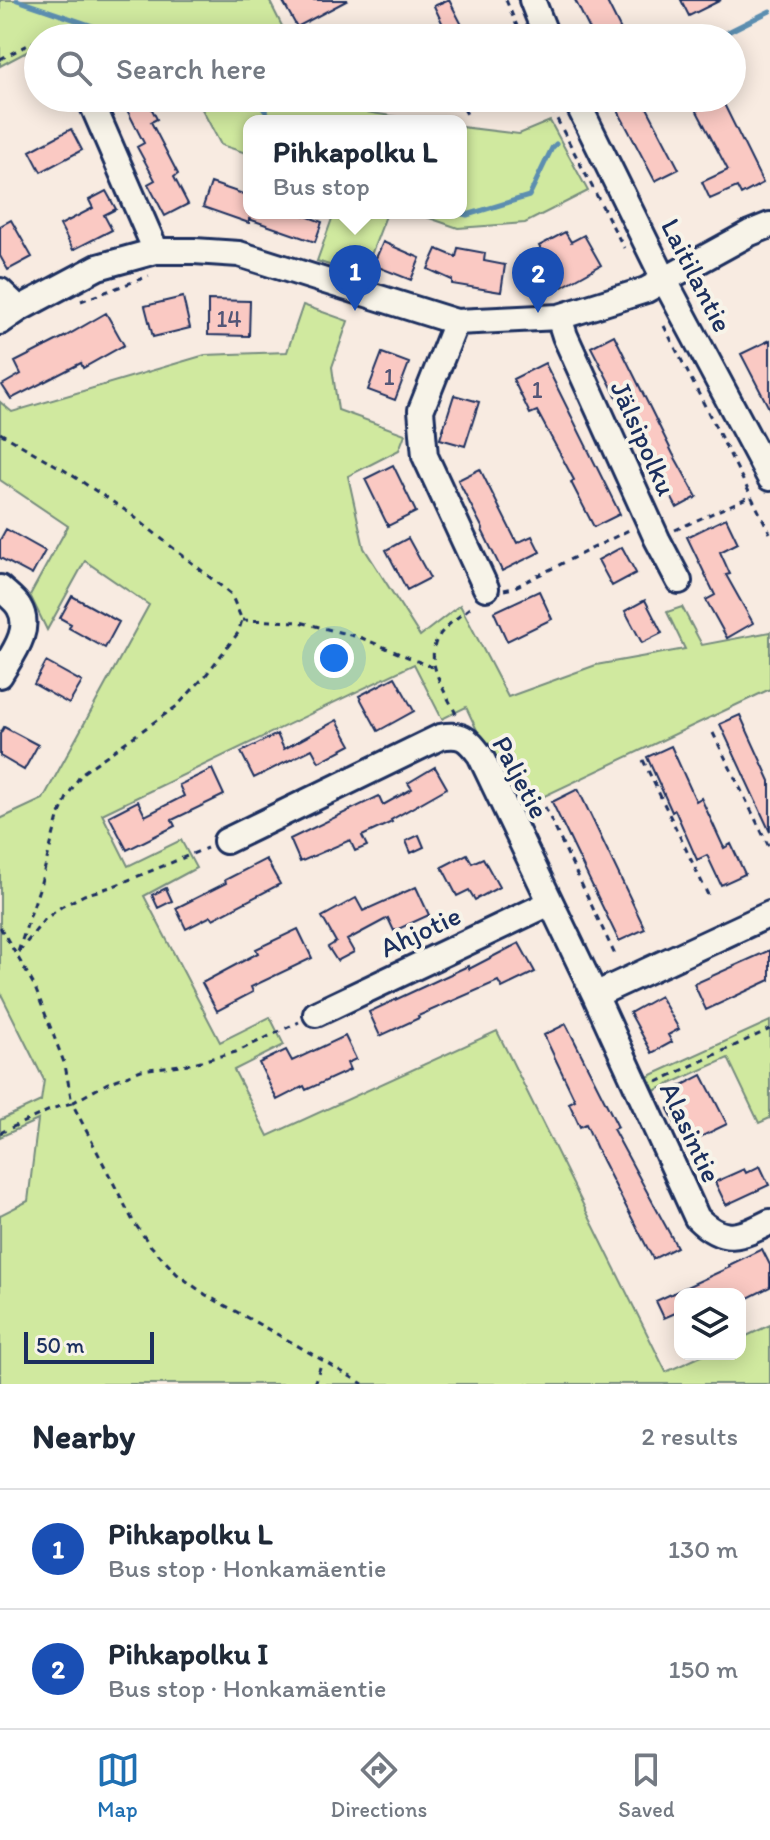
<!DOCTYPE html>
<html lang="en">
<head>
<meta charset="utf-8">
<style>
	body { margin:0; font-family:Itim,sans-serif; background:#f6f6f7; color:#1f2937 }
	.controls { position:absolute; right:24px; bottom:24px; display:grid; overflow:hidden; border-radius:16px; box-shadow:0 4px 20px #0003 }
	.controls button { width:72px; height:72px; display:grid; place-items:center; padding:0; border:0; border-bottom:2px solid #e0e1e3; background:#fff; color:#1f2937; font:40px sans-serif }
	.scale { position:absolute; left:24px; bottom:20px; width:130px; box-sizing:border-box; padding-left:8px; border:4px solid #1b2f5e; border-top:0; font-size:22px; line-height:28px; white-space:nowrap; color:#1b2f5e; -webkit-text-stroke:6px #f7f3e8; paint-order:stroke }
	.you { position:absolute; left:334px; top:658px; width:28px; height:28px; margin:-20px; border:6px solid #fff; border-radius:50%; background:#1a73e8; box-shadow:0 0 0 12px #1a73e833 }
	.badge { display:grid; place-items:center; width:52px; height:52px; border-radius:50%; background:#1f6fb2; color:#fff; font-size:26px; font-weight:700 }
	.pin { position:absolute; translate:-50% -66px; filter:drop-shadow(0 2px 4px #0008) }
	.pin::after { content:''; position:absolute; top:42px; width:28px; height:24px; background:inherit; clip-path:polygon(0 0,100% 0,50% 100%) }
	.popup { position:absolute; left:243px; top:115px; width:224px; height:104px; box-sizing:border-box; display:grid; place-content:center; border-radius:16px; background:#fff; filter:drop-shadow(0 2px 6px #0005); font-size:26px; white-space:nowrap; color:#747a83 }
	.popup b { font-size:30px; color:#1f2937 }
	.popup::after { content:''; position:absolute; left:50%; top:100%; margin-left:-16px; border:16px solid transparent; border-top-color:#fff }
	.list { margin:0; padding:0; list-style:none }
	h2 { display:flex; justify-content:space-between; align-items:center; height:104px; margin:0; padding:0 32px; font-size:34px }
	h2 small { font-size:26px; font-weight:400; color:#747a83 }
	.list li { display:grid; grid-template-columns:52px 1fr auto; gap:24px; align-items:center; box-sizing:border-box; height:120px; padding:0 32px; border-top:2px solid #e0e1e3 }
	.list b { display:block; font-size:30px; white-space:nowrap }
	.list p { margin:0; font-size:26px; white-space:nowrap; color:#747a83 }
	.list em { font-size:26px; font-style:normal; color:#747a83 }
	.icon { flex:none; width:44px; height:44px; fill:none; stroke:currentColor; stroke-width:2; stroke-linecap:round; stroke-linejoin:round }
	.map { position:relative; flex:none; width:770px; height:1384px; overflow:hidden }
	.search { position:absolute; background:#fff; box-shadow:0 4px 20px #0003; left:24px; right:24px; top:24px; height:88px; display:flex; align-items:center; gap:20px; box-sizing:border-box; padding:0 28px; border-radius:44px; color:#747a83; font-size:30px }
	.sheet { height:344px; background:#fff }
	nav { display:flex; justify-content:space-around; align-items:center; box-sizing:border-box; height:112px; border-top:2px solid #e0e1e3; background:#fff; font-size:22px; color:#747a83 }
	nav a { display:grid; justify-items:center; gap:4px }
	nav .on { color:#1f6fb2 }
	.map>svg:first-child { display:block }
	.green { fill:#d0e99f; stroke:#768c7e; stroke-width:2 }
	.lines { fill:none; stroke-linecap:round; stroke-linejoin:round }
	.stream { stroke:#5b8eb0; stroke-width:5 }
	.building { fill:#fac9c3; stroke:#1b2f5e; stroke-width:2 }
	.minor-casing { stroke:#1b2f5e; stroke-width:30 }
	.path { stroke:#1b2f5e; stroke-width:3; stroke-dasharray:6 6; stroke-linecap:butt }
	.minor { stroke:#f7f3e8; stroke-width:24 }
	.labels { text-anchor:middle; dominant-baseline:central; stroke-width:8; stroke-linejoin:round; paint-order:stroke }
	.number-label { font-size:24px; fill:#535677 }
	.street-label { font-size:28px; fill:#1b2f5e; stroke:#f7f3e8 }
</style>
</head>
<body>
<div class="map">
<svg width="770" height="1384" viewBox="0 0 770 1384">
	<rect width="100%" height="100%" fill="#f8ebe1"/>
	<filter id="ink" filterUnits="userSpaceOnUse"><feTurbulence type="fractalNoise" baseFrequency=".0125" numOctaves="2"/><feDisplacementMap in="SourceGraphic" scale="16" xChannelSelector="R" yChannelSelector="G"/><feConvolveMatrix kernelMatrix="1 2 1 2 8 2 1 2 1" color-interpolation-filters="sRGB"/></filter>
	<g filter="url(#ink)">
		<path class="green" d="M0 0H269L288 38H60L58 35 52 38H38V46L0 66Z
			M196 98H319L323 105 422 121H249V154L221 145Z
			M550 121 588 191 525 223 458 228 415 213H461V127L519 134Z
			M334 213H387L363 276 317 261Z
			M303 305 348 321 332 367 338 410 405 434 399 450 348 476 364 548 420 636 460 605 508 697 596 665 685 649 667 612 682 607 702 645 770 632V689L515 810 466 707 442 719 414 664 102 814 128 866 181 840 196 868 144 896 220 1042 270 1017 284 1045 234 1070 268 1136 497 1031 666 1372 706 1354H740V1339L770 1325V1384H0V1215L28 1201 38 1120 0 1137V1120L41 1101 44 1080 0 992V819L43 799 149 605 85 561 47 630 30 595 68 526 0 480V402L12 412 205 355 287 352Z
			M770 1021V1118L759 1123 728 1058 652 1092 645 1078Z"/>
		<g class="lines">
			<path class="stream" d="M17 0 128 38
				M716 38 770 11
				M255 98 273 121
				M597 102 601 98
				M458 213 467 215 529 196 552 148 556 144"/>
		</g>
		<path class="building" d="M282 0H348L297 27Z
			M447 0H449L462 25 447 33 434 6Z
			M575 0H606L625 38H594Z
			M681 0H721L689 16Z
			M121 98H146L157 119 151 122 178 174 174 177 188 204 165 216 148 184 155 180 137 147 144 143Z
			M628 98H642L679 169 655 181 615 105Z
			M690 98H721L763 183 741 195 737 187 710 199 702 182 728 170Z
			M71 129 82 150 41 172 30 151Z
			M211 183 249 196V213H298L322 222 315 242 249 219V223L203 207Z
			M106 191 116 209 104 215 112 230 73 250 60 225 93 208 89 200Z
			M11 220 32 257 8 270 0 256V226Z
			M565 232 571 242 584 235 601 265 562 287 539 246Z
			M383 242 420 258 411 280 373 265Z
			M458 248 485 253 484 261 505 265 501 292 452 284V280L428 269 437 249 456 257Z
			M183 297 190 328 153 337 145 306Z
			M208 300 250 301 249 336 208 335Z
			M106 313 124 345 83 368 81 363 11 399 2 385 21 374 15 362 66 336Z
			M614 335 673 454 697 497 677 508 647 451 645 452 591 347Z
			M770 340V410L741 354Z
			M382 353 409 363 395 400 368 390Z
			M545 363 620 514 594 527 571 482 574 480 537 411 530 414 513 379Z
			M454 395 479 402 465 446 440 439Z
			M393 465 416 512 388 526 365 479Z
			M480 469 517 543 532 536 540 552 502 571 482 530 483 529 458 480Z
			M726 518 738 543 720 552 730 574 726 575 753 623 727 638 706 600 715 595 687 537Z
			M6 529 45 551 32 575 0 558V540Z
			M408 538 430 578 407 590 386 550Z
			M622 547 636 573 612 586 598 560Z
			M539 591 552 619 507 641 494 612Z
			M72 596 119 622 105 648 69 628 71 624 60 618Z
			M645 600 662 633 642 643 625 611Z
			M46 662 82 682 69 704 34 684Z
			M395 677 414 711 378 731 359 696Z
			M740 715 770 781V832L720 724Z
			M337 720 351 745 319 762 312 749 254 778 241 752 277 734 284 749Z
			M4 727 38 745 24 770 0 756V734Z
			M671 746 696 801 701 798 724 848 731 844 745 874 721 885 707 855 697 860 675 810 672 812 647 757Z
			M435 767 447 788 391 820 392 822 362 836 367 846 355 851 350 840 300 862 290 839 379 796 383 805 412 789 408 783Z
			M212 769 224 795 172 820 175 826 127 850 109 816 138 801 145 816 184 796 179 785Z
			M578 789 645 929 619 941 552 802Z
			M419 835 424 847 411 853 406 841Z
			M467 854 472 863 483 858 499 887 475 900 469 890 457 896 442 867Z
			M266 859 280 884 213 919 211 916 186 929 176 908 226 883 225 880Z
			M416 887 429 915 394 931 388 918 347 940 354 952 337 961 328 947 336 942 322 917 356 898 363 911Z
			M166 888 172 901 158 908 152 895Z
			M298 929 312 958 251 987 253 992 217 1011 202 983 258 953 256 949Z
			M519 943 535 972 502 988 498 981 418 1016 419 1018 380 1036 369 1012 468 966 469 969Z
			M770 950V980L706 1010 694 984Z
			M660 996 679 1029 668 1035 672 1042 652 1053 630 1013Z
			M566 1024 618 1127 613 1129 677 1247 653 1259 602 1160 586 1124 580 1127 569 1103 575 1100 544 1035Z
			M345 1036 356 1059 347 1063 350 1070 306 1090 304 1086 277 1100 259 1063 286 1050 292 1061Z
			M702 1075 727 1124 686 1144 668 1109 678 1104 671 1091Z
			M760 1166 769 1185 726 1205 715 1182 744 1169 746 1173Z
			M762 1249 770 1265V1287L746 1299 743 1294H680V1311L664 1318 656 1301 730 1267 729 1265Z"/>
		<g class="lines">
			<g class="minor-casing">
				<path id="minor" d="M532 0 547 38
					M575 98 665 281 770 478
					M93 106 156 251
					M0 291 19 309
					M559 317 565 336 657 539 679 581
					M0 322 19 309 98 267 156 251H194L239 254 456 322 559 317 646 290 750 233 770 225
					M456 322 421 410 425 456 486 588
					M0 588C6 594 15 600 19 607 33 630 11 656 0 675
					M226 841 440 737C462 733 467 738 480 755L595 995 697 1218C724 1245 740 1237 770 1222
					M595 995 770 914
					M316 1014 550 903"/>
			</g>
			<path class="path" d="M506 0 522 38
				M354 22 362 38
				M42 38 48 35 62 32 68 38
				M467 38 474 32
				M0 59 38 40
				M393 98 397 106
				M458 98 468 116
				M546 98 624 248
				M81 301 149 276
				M664 326 770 533
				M0 433 64 470 128 512 231 594 242 620 238 633 206 675 177 706 82 773 68 795 58 818 40 886 17 955
				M675 530 751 496
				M504 590 513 588 631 529
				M242 620 300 622 362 638 434 668
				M456 714C445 691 421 658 441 633 450 622 464 613 474 604
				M713 733 770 849
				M643 760 708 895
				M545 807 616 957
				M0 927 34 985 65 1065 72 1103 106 1084 141 1070 189 1064 236 1052 299 1022
				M19 952 44 920 61 907 84 895 114 886 207 848
				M657 1082 770 1029
				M0 1133 54 1108 72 1103 133 1221 150 1245 177 1274 206 1295 293 1343 363 1384
				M314 1384 322 1362"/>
			<use href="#minor" class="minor"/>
		</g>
	</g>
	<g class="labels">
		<g class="number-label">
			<text x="229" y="318">14</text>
			<text x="389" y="376">1</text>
			<text x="537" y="389">1</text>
		</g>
		<g class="street-label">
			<text transform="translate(697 275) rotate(63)">Laitilantie</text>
			<text transform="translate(644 438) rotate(66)">Jälsipolku</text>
			<text transform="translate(521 777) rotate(62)">Paljetie</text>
			<text transform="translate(420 931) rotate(-25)">Ahjotie</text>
			<text transform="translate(691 1132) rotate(65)">Alasintie</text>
		</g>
	</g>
</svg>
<div class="controls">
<button><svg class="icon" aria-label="layers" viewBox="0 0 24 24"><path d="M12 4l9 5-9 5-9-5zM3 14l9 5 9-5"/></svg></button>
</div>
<div class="scale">50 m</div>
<div class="you"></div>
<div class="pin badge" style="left:355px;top:311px;background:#1a4fb4">1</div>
<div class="popup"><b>Pihkapolku L</b>Bus stop</div>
<div class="pin badge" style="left:538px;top:313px;background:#1a4fb4">2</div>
<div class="search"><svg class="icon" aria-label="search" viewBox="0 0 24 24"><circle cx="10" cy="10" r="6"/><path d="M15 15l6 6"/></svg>Search here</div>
</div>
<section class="sheet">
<h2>Nearby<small>2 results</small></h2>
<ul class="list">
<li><span class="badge" style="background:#1a4fb4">1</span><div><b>Pihkapolku L</b><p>Bus stop · Honkamäentie</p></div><em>130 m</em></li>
<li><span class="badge" style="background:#1a4fb4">2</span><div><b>Pihkapolku I</b><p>Bus stop · Honkamäentie</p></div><em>150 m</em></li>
</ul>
</section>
<nav>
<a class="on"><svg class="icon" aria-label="map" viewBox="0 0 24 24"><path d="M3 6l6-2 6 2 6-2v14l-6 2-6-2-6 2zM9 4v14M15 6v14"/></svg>Map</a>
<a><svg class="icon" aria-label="directions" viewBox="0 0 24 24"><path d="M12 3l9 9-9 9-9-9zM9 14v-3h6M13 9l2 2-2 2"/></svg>Directions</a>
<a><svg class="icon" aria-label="saved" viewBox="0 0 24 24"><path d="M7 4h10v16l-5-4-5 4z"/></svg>Saved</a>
</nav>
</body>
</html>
